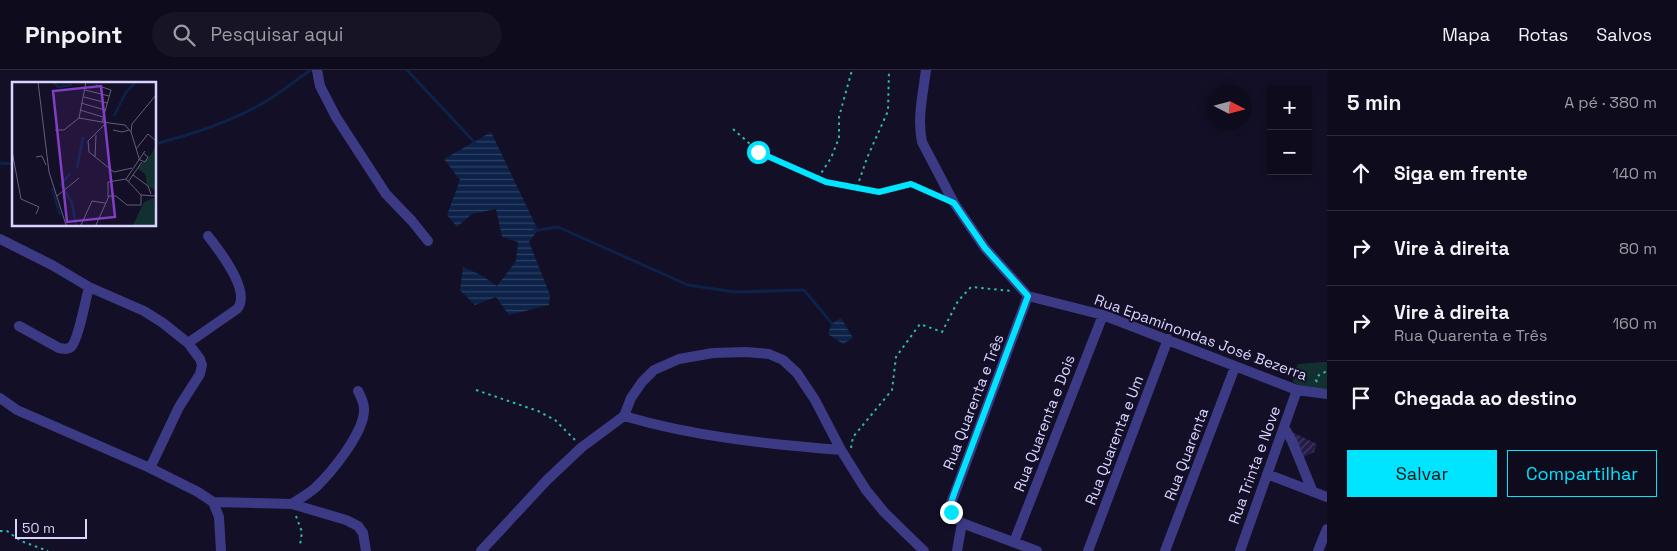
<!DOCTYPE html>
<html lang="pt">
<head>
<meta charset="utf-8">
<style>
	body { margin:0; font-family:"Space Grotesk",sans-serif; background:#171425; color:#f1f3f6 }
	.controls { position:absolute; right:15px; top:15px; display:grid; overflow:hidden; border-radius:0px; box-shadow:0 2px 8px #0003 }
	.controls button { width:45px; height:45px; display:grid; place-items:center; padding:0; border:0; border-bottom:1px solid #2e2b3b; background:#0e0b1c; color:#f1f3f6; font:25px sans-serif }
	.compass { position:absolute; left:1207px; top:15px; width:45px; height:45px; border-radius:50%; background:#0e0b1c; box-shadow:0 2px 8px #0003; rotate:96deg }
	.scale { position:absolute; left:15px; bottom:12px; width:72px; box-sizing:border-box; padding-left:5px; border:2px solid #d9d4ff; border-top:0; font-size:14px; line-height:18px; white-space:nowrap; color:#d9d4ff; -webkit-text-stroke:4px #130f26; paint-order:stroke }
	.stop { position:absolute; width:15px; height:15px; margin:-11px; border:4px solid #00e5ff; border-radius:50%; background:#fff }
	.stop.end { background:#00e5ff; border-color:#fff; box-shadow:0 1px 5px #0008 }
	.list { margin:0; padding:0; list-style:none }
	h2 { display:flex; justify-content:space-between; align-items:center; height:65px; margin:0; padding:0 20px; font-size:21px }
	h2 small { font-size:16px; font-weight:400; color:#9b9ba3 }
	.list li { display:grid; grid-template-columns:32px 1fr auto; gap:15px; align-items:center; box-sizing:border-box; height:75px; padding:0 20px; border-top:1px solid #2e2b3b }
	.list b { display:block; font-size:19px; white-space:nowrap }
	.list p { margin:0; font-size:16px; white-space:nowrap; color:#9b9ba3 }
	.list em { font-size:16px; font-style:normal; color:#9b9ba3 }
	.actions { display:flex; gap:10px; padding:15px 20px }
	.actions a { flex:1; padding:11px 0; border:1px solid #00e5ff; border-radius:0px; text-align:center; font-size:18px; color:#00e5ff }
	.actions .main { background:#00e5ff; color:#111 }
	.icon { flex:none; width:28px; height:28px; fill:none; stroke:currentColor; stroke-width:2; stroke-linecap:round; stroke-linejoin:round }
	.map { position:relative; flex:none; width:1327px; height:481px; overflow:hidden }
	header { display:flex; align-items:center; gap:30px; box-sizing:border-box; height:70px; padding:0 25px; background:#0e0b1c; border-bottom:1px solid #2e2b3b }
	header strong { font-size:24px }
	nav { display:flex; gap:28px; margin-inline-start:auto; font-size:18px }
	.search { width:350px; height:45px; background:#171425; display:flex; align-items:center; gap:12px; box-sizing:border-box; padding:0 18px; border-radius:28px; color:#9b9ba3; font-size:19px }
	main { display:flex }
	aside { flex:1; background:#0e0b1c }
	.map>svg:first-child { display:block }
	.park { fill:#12302f }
	.water { fill:url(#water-rules) }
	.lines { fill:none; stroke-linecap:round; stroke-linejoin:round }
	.stream { stroke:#0c2248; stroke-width:3 }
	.building { fill:url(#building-hatch) }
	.path { stroke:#2fb8b0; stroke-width:2; stroke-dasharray:2.5 4; stroke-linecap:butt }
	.minor { stroke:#3d3a85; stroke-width:10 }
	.route { stroke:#00e5ff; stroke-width:6 }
	.labels { text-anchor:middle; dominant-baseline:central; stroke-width:4; stroke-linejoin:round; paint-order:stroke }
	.street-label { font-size:15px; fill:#d9d4ff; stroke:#130f26 }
	.inset-river { fill:none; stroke:#0c2248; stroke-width:2.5 }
	.inset-road { fill:none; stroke:#625e7d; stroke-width:1 }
	.view { fill:#843dc5; fill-opacity:0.15; stroke:#843dc5; stroke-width:2.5 }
	.inset-edge { fill:none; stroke:#d9d4ff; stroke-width:2.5 }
</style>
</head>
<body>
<header>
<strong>Pinpoint</strong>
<div class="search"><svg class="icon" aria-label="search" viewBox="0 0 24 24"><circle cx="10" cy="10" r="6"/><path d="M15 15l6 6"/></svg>Pesquisar aqui</div>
<nav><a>Mapa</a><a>Rotas</a><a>Salvos</a></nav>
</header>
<main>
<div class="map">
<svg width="1327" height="481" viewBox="0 0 1327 481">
	<defs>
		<pattern id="water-rules" width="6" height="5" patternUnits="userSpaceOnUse" patternTransform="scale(1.25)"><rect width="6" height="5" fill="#0c2248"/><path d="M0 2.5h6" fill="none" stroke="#2f4163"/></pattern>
		<pattern id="building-hatch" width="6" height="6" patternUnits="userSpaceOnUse" patternTransform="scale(1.25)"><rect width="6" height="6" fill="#241b47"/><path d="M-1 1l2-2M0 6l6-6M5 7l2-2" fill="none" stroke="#433b63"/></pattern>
	</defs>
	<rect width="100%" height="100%" fill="#130f26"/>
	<path class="park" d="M1322 292H1327V321L1302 317 1293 312 1294 302 1298 294Z"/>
	<path class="water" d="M491 62 538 160 529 172 550 225 549 235 509 245 496 227 475 235 460 220 463 197 481 205 497 216 516 191 518 172 502 167 496 139 472 144 457 157 447 145 460 110 444 89Z
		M841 248 853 268 843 274 828 264 832 253Z"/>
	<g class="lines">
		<path class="stream" d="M407 0 477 75
			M155 74C189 65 233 51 263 33 280 24 295 10 311 0
			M0 93 14 94
			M535 159 538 160 558 157 688 215 735 222 804 220 834 256"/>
	</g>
	<path class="building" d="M1292 362 1317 374 1314 382 1304 387Z"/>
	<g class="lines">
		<path class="path" d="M733 59 758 81 826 112 879 122 911 114 939 126
			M818 108 831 88 839 68V47L852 0
			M857 117 867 88 888 41 889 0
			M1317 312 1316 310 1319 305 1327 301
			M476 320 538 341 555 350 575 370
			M851 378 853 367 892 320 896 287 920 254 942 262 958 231 971 217 1012 221
			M296 446 302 462 300 475
			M0 461H7L21 471 48 481"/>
		<path class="minor" d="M317 0 320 16 336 47 386 124 412 151 428 171
			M926 0C923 23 917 49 922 72L954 133 985 178 1028 226 1103 245 1297 320 1327 324
			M0 169 52 195 89 217 144 241 163 253 188 273 200 289 202 295 200 304 179 337 150 398
			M1028 226 950 436C951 445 954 448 962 453L1037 481
			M19 256 59 278C64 279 67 280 71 277 78 271 86 228 89 217
			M188 273 237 239C252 222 219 180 208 166
			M0 328 17 340 150 398 198 422 213 432 219 447 221 481
			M624 346C695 367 768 374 841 380
			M1284 357 1292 371 1312 420
			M1267 404 1327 427
			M213 432 292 434 346 450 358 456 363 463 366 481
			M292 434C299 429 308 424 315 418 331 403 365 362 364 339 364 332 361 327 358 321
			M1014 472 1103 245
			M481 481 547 410 582 377 624 346 631 328 642 312 654 300 679 289 713 283 746 282 769 284 783 290 797 303 815 330 841 380 866 420 884 442 924 481
			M957 481 962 453
			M1088 481 1168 269
			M1165 481 1235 297
			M1240 481 1297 320
			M1318 481 1327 459"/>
	</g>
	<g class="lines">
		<path class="route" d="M758 82 826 112 879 122 911 114 954 133 985 178 1028 226 954 424 950 436 951 442"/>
	</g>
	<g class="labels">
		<g class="street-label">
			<text transform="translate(1201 267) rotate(20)">Rua Epaminondas José Bezerra</text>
			<text transform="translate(973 332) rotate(-69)">Rua Quarenta e Três</text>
			<text transform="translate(1044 353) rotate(-69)">Rua Quarenta e Dois</text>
			<text transform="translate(1114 370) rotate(-69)">Rua Quarenta e Um</text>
			<text transform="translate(1186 384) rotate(-69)">Rua Quarenta</text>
			<text transform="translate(1254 395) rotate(-70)">Rua Trinta e Nove</text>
		</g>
	</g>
	<g transform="translate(12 12)">
		<rect width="144" height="144" fill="#130f26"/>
		<path d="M144 62V109L135 103 133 92 125 86 139 73ZM142 116 144 143H121L132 120Z" fill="#12302f"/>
		<path class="inset-river" d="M41 0 46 5 60 3M102 34 114 10 124 0M65 86 71 55M58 92 49 102 60 121 64 143M40 106 48 133"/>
		<path class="inset-road" d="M26 0 37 90 54 143M73 8 97 14M72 15 95 21M69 21 93 28M68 28 91 35M67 36 90 40 99 8 84 3M90 40 113 43 119 50M95 40 76 59 77 70 102 90 120 86M43 48H52L67 36 74 0M101 48 110 50 117 48M124 67 136 52 144 59M0 69 9 117 27 125 24 132M24 75 30 74 34 83M83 75 84 53M127 76 119 50 120 42 144 13M126 77 133 80 136 75 131 71M121 93 136 104 139 112M116 100 130 80M129 113 144 114M45 114 67 96M96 115V100L114 97M69 143 80 119 93 121M84 143 97 114H104L115 123H129V113L114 97 133 69"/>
		<path class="view" d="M89 4 103 135 55 140 41 9Z"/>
		<rect width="144" height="144" class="inset-edge"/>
	</g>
</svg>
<div class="controls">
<button>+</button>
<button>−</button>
</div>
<svg class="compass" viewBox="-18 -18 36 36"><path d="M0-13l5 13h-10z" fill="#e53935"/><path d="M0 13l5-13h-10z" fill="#9b9ba3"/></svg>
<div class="scale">50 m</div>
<div class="stop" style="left:758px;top:82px"></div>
<div class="stop end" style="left:951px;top:442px"></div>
</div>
<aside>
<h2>5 min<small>A pé · 380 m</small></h2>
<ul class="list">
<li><svg class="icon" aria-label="ahead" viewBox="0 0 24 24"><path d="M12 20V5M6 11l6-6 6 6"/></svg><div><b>Siga em frente</b></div><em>140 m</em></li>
<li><svg class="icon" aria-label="right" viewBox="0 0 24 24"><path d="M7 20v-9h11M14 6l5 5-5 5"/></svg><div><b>Vire à direita</b></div><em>80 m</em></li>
<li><svg class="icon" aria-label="right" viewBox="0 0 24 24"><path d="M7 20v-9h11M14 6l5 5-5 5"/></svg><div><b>Vire à direita</b><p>Rua Quarenta e Três</p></div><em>160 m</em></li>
<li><svg class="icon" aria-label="arrive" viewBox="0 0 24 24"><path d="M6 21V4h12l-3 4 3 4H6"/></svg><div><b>Chegada ao destino</b></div></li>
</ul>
<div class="actions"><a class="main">Salvar</a><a>Compartilhar</a></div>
</aside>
</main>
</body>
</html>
